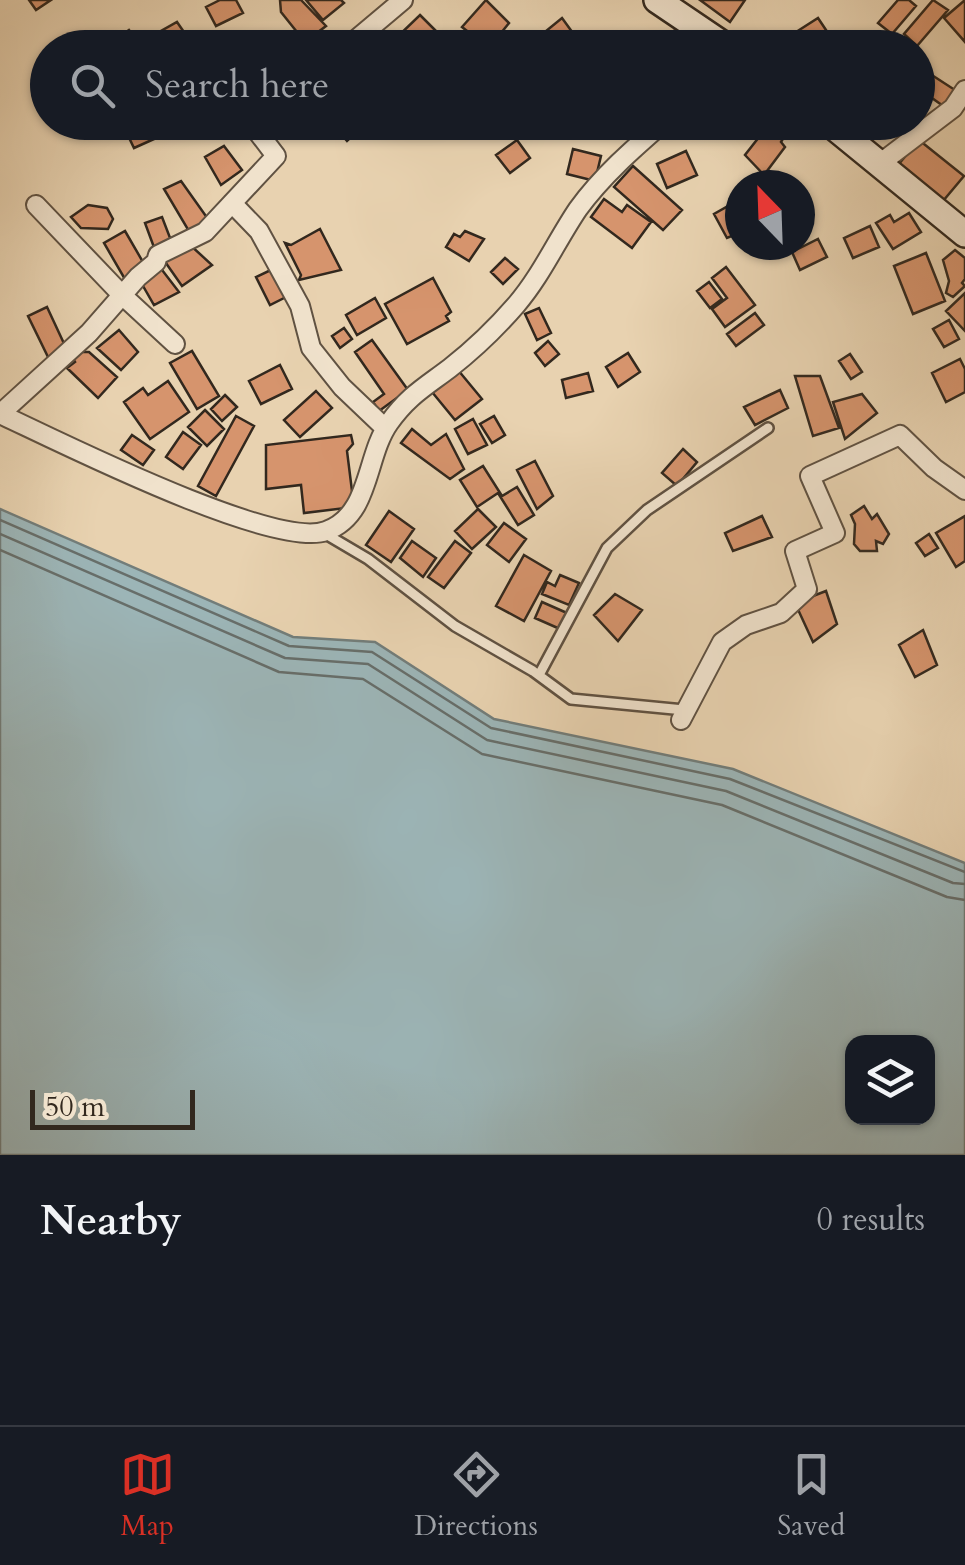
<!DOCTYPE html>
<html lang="en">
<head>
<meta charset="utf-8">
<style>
	body { margin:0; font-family:Cardo,serif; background:#242831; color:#f1f3f6 }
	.controls { position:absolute; right:30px; bottom:30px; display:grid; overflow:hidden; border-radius:20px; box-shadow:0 2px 8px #0004 }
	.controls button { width:90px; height:90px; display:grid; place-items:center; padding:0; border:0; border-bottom:2px solid #363941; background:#171b24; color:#f1f3f6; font:50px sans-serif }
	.compass { position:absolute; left:725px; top:170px; width:90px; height:90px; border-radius:50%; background:#171b24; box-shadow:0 2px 8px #0004; rotate:337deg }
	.scale { position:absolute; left:30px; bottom:25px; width:165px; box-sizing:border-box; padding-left:10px; border:5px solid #32281e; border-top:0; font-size:28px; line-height:35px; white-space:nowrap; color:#32281e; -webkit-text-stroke:8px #f0e2cc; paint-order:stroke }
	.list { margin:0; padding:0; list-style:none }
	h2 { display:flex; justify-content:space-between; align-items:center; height:130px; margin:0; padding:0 40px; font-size:42px }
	h2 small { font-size:32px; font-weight:400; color:#9ea1a6 }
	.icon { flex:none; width:55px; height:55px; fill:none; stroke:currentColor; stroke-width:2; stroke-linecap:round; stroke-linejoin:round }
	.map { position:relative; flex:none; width:965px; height:1155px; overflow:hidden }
	.search { position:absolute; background:#171b24; box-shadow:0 2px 8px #0004; left:30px; right:30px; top:30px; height:110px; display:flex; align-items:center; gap:25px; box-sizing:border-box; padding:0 35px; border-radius:55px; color:#9ea1a6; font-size:38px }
	.sheet { height:270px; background:#171b24 }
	nav { display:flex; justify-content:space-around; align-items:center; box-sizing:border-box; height:140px; border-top:2px solid #363941; background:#171b24; font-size:28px; color:#9ea1a6 }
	nav a { display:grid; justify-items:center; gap:5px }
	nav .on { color:#d93025 }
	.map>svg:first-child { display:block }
	.water { fill:#9cb5b7; stroke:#727d7a; stroke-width:2.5; fill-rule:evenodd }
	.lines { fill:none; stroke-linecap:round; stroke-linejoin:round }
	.shore { stroke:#676e6a; stroke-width:2.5 }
	.building { fill:#d6946d; stroke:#32281e; stroke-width:2.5 }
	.service-casing { stroke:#605242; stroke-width:14 }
	.minor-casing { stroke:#605242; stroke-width:22 }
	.secondary-casing { stroke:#32281e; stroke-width:30 }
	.service { stroke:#f0e2cc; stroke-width:9 }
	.minor { stroke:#f0e2cc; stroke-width:18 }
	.secondary { stroke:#f0e2cc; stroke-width:25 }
</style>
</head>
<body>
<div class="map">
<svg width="965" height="1155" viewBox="0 0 965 1155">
	<rect width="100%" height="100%" fill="#e8d2b0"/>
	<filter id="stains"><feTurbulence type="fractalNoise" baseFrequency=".002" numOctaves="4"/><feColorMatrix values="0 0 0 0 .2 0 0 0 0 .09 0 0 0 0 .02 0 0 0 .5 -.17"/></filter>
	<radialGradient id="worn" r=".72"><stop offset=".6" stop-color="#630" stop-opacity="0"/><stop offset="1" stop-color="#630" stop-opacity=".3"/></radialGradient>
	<path class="water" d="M0 509 293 637 375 642 494 719 733 769 965 863V1155H0ZM852 1042H928V1118H852Z"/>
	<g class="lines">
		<path class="shore" d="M0 520 289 646 372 652 491 728 730 779 965 872
			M0 534 285 658 368 664 487 740 726 791 953 883 965 884
			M0 550 279 672 363 679 482 754 722 805 947 897 965 900"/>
	</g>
	<path class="building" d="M29 0H51L36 10Z
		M220 0H236L243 13 216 26 206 7Z
		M280 0H301L326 26 305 42 281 12Z
		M306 0H341L344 3 323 20Z
		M486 0 509 23 489 48 462 27Z
		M700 0H745L730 22Z
		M898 0H909L916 6 892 34 878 23Z
		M933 0 948 10 917 46 904 34Z
		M965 0V42L944 18Z
		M420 15 449 44 445 48 363 46 378 32 390 44Z
		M562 18 578 40 568 48H549L540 36Z
		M818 18 832 39 819 48H787L782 41Z
		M177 22 195 48H150L145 40Z
		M129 30 143 48H110L108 45Z
		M674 31 693 48H660Z
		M921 68 958 92 946 108 918 88V73Z
		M918 99 928 108 918 120Z
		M147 122 154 139 134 148 122 123Z
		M331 122H367L347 141Z
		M885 122H915L902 137Z
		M774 126 784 137 781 142 785 147 764 175 745 155 767 127Z
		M517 140 530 158 510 173 496 155Z
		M919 140 964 176 943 201 898 165Z
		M224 146 242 170 221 185 205 157Z
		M573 149 601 156 595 181 567 174Z
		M686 151 697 175 667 188 657 164Z
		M633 166 682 210 663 230 614 187Z
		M181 181 208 219 190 233 164 189Z
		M604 199 622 212 627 205 651 222 632 248 591 217Z
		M737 201 740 206V244L734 235 727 238 714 214Z
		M88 205 107 208 113 219 108 229 81 228 71 217Z
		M909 213 921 232 893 249 876 223 890 215 894 222Z
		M162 217 172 243 155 250 145 223Z
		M870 226 879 247 853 258 844 238Z
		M320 229 341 270 299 280 301 275 285 243 291 245Z
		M125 231 147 269 126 281 104 243Z
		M465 231 484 239 469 261 446 247 454 234 460 237Z
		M818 239 827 257 800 270 792 252Z
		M189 244 212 265 182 286 161 256Z
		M955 250 965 258V279L962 283 965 286 953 297 946 293 949 281 943 260Z
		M926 253 945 301 913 314 894 266Z
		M505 258 518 269 503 284 491 272Z
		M159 266 179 292 154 305 139 279Z
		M726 267 755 305 725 327 712 309 727 298 712 278Z
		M275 268 288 296 270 305 256 277Z
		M433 278 451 312 446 316 449 321 407 344 385 304Z
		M709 282 722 299 710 308 697 291Z
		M965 293V331L946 311Z
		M375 298 386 318 357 335 346 315Z
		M47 307 67 350 49 359 28 316Z
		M539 308 551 333 537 340 525 314Z
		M755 313 764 325 736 346 727 334Z
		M949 320 959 339 944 347 933 329Z
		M344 328 352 339 340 348 332 336Z
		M119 330 138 352 121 370 97 348Z
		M372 340 408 390 379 411 373 402 384 394 355 352Z
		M548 341 559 354 545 366 535 353Z
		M192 351 219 396 197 409 170 363Z
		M79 352H89L117 377 98 398 67 368 75 362 72 357Z
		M628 353 640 372 618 387 606 367Z
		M850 354 862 372 851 379 839 361Z
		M960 359 965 369V392L946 402 932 373Z
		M280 365 292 389 261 404 249 381Z
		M458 370 482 399 455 420 432 392Z
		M588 373 593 391 566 398 562 380Z
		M795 376H820L839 428 813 436Z
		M168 381 189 412 150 439 124 402 143 388 148 395Z
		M780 390 788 408 755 425 744 407Z
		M316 391 332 408 300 437 284 420Z
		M862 394 877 413 845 439 833 402Z
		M225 395 237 407 222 421 211 409Z
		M205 410 224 429 207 446 188 427Z
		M236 416 254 426 216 496 198 486Z
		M494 416 505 435 492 443 480 424Z
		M473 419 487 445 468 454 455 429Z
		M412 429 431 445 446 434 464 469 450 479 401 443Z
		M183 432 201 445 183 469 166 457Z
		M132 435 154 450 143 465 121 450Z
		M351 435 353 444 347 451 354 507 304 513 301 485 266 489V445Z
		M683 449 697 462 677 486 662 473Z
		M535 461 553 496 537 509 517 470Z
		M483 466 502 496 517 487 534 515 518 525 498 493 477 507 460 480Z
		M864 506 872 519 877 514 889 534 883 544 876 541 877 551H860L854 544 855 524 851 515Z
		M478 509 496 527 472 549 455 531Z
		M389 511 414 529 391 562 366 545Z
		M762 516 772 537 733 551 725 533Z
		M965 516V561L956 567 936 533Z
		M504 523 526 539 509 562 487 545Z
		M929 534 938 548 925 556 916 543Z
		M412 541 436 558 423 577 400 558Z
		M455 541 471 553 444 588 428 577Z
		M524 555 551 571 524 621 496 606Z
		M560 575 579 583 569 605 542 594 547 582 555 586Z
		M826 591 837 624 813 642 795 603Z
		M615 594 642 610 618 641 594 615Z
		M542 602 567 613 560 629 535 618Z
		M923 630 937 665 915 677 899 645Z"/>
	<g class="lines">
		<g class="service-casing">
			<path id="service" d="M324 533 368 559 455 626 533 671 571 699 684 710
				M539 675 607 548 647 510 768 428"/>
		</g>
		<g class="minor-casing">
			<path id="minor" d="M352 43 403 0
				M878 165 953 108 965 90
				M232 203 259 231 300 306 311 348 342 387 385 428
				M36 205 122 295 175 344
				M0 414C56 440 274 550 326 531 371 515 365 457 389 423 408 396 425 387 450 368 473 350 497 327 516 305 541 276 557 240 578 209 602 176 633 149 664 122
				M0 414 89 333 138 277 156 262 158 255 205 232 276 156 250 122
				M681 720 722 642 746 625 781 613 807 589 795 551 835 533 810 476 900 435 934 468 965 490"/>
		</g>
		<g class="secondary-casing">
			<path id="secondary" d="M657 0 728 48
				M828 122 965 234"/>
		</g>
		<use href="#service" class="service"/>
		<use href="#minor" class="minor"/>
		<use href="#secondary" class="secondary"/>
	</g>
	<rect width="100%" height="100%" filter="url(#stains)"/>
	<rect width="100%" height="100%" fill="url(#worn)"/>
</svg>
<div class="controls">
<button><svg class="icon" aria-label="layers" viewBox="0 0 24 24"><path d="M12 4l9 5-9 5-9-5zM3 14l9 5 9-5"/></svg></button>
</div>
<svg class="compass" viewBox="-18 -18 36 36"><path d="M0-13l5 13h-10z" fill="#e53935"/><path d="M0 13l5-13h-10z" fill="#9ea1a6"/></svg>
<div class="scale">50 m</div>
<div class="search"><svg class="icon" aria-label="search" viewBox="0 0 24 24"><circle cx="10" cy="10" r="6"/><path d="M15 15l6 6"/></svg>Search here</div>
</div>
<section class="sheet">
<h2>Nearby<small>0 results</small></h2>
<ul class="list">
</ul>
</section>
<nav>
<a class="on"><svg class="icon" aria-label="map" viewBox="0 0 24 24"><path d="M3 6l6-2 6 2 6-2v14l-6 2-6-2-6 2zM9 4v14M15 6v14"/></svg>Map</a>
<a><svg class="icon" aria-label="directions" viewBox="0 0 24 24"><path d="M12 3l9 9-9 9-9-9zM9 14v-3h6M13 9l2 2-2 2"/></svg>Directions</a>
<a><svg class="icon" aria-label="saved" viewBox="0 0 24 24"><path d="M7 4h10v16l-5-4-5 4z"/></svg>Saved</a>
</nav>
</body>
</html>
